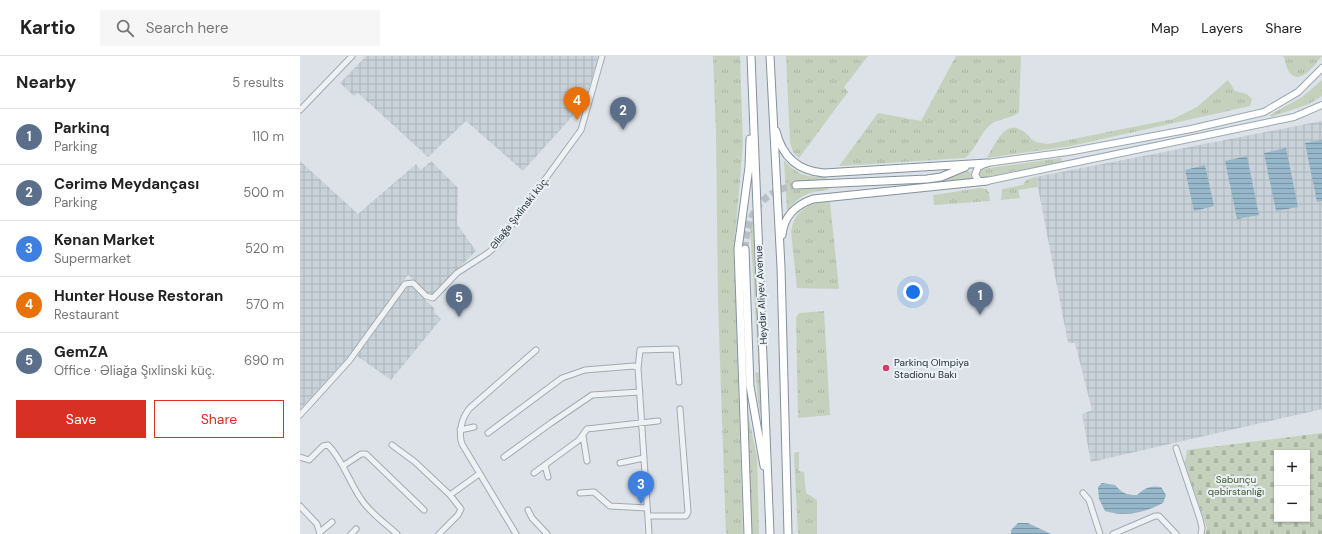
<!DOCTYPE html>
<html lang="en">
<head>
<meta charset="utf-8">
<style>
	body { margin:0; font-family:"DM Sans",sans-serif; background:#f6f6f6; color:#222 }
	.controls { position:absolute; right:12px; bottom:12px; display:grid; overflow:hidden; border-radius:0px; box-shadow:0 1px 3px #0004 }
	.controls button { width:36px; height:36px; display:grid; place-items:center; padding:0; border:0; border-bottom:1px solid #e0e0e0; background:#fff; color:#222; font:20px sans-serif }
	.you { position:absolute; left:613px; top:236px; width:14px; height:14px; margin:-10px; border:3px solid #fff; border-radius:50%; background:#1a73e8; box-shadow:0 0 0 6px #1a73e833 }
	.badge { display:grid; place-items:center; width:26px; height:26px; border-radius:50%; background:#d93025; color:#fff; font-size:13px; font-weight:700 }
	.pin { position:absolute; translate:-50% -33px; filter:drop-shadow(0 1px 2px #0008) }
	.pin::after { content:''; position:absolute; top:21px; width:14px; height:12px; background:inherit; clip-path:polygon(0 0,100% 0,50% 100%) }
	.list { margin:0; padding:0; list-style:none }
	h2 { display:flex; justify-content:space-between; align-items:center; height:52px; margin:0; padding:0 16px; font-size:17px }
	h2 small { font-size:13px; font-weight:400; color:#767676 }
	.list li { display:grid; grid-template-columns:26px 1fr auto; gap:12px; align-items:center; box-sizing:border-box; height:56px; padding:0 16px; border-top:1px solid #e0e0e0 }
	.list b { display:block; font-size:15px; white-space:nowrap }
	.list p { margin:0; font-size:13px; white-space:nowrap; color:#767676 }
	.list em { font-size:13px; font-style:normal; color:#767676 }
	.actions { display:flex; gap:8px; padding:12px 16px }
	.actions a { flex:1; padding:9px 0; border:1px solid #d93025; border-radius:0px; text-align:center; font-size:14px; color:#d93025 }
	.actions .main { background:#d93025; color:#fff }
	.icon { flex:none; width:22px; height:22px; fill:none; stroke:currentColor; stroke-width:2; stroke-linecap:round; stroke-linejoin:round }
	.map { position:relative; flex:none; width:1022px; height:478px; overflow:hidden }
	header { display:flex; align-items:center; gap:24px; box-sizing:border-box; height:56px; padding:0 20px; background:#fff; border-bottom:1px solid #e0e0e0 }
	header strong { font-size:19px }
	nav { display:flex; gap:22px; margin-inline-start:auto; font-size:14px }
	.search { width:280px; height:36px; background:#f6f6f6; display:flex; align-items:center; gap:10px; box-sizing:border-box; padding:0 14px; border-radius:0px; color:#767676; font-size:15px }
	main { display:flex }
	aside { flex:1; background:#fff }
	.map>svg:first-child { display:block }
	.industrial { fill:url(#industrial-grid) }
	.grass { fill:url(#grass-tufts) }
	.cemetery { fill:url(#cemetery-stones); fill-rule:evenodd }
	.water { fill:url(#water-rules) }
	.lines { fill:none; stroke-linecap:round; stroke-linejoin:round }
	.highway-tunnel { stroke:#b8bfc5; stroke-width:7; stroke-dasharray:7 3.5; stroke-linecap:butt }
	.minor-casing { stroke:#a2aab1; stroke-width:7 }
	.major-casing { stroke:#9ba8b3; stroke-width:8 }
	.highway-casing { stroke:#83929e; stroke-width:9 }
	.minor { stroke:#eff2f5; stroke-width:5 }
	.major { stroke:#fff; stroke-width:6 }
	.highway { stroke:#fff; stroke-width:7 }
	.poi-dot { fill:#d23b67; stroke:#ecf1f5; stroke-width:1.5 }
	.labels { text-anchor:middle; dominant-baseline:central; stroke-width:4; stroke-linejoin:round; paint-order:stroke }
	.street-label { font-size:10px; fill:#26323e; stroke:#ecf1f5 }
	.poi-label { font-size:10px; fill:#26323e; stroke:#ecf1f5; text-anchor:start }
	.park-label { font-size:10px; fill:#405a32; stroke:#ecf1f5 }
</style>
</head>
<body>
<header>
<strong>Kartio</strong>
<div class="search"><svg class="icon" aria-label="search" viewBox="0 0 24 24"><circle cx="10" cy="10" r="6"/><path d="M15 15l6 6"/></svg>Search here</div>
<nav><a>Map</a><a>Layers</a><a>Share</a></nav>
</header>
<main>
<aside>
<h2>Nearby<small>5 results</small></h2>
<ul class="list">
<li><span class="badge" style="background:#5c6f8a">1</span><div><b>Parkinq</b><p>Parking</p></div><em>110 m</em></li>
<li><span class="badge" style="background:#5c6f8a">2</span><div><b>Cərimə Meydançası</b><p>Parking</p></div><em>500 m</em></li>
<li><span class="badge" style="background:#3f7fe0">3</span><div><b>Kənan Market</b><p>Supermarket</p></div><em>520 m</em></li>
<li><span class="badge" style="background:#e8710a">4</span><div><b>Hunter House Restoran</b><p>Restaurant</p></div><em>570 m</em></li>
<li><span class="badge" style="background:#5c6f8a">5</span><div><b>GemZA</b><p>Office · Əliağa Şıxlinski küç.</p></div><em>690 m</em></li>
</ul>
<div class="actions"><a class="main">Save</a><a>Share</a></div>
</aside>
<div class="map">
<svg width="1022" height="478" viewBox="0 0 1022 478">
	<defs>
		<pattern id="industrial-grid" width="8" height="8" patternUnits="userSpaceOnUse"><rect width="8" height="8" fill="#cad2d9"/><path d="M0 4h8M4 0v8" fill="none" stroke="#adb5bb"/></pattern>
		<pattern id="grass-tufts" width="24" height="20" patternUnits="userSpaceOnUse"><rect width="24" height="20" fill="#c5d1bd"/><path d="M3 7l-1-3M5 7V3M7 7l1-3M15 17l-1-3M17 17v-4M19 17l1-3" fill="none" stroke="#a9b4a4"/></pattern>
		<pattern id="cemetery-stones" width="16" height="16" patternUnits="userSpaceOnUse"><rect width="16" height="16" fill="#c5d1bd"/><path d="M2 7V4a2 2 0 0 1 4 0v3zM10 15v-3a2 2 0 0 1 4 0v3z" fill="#a9b4a4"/></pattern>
		<pattern id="water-rules" width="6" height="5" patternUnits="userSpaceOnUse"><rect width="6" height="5" fill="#96b6c9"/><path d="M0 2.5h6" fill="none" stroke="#7a95a5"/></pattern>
	</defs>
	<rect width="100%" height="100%" fill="#dce2e7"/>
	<path class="industrial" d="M66 0H298L283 54 279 53 223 115 166 65 128 101 58 37 54 40 40 27Z
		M1022 65V353L791 406 782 358 792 354 775 287H768L736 121Z
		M0 105 58 158 116 108 121 114 131 105 158 132 157 168 176 195 130 240 108 219 49 300 0 353Z
		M108 229H110L135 253 134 256 141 263 91 324 57 300Z"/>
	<path class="grass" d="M413 0H440L443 88 434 193 443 478H426L418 247 416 77Z
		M486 0H568L544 31 548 36 499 102 493 96 490 87Z
		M656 0H721L719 56C711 63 702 62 693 67 680 75 677 93 665 102L539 110 578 57 621 65Z
		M983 0H1022C1015 8 1001 30 990 17 986 13 986 5 983 0Z
		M928 24 935 35 947 38 952 43 950 50 771 90 687 102C693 92 704 65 719 73 734 80 726 86 748 88L873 63 897 51Z
		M1022 24V40L1009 48 971 61 970 59 1002 41Z
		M761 102 762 105 681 122 677 119 681 113Z
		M484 105C499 120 507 121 527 121V124L493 127 495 134 528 130V134C508 136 500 139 487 155Z
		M670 115 672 124 634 128V126Z
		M736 121 738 131 718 134 720 142 701 144 702 133 723 129 726 124Z
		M680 132 686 133 689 136 690 145 634 149 633 139Z
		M520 146H530L539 233 497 232 491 176C493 159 503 150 520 146Z
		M454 159 465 377 459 351 455 317 459 316 450 169Z
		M524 255 530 359 498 362 496 262 499 257Z
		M448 357 457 401 459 478H451Z
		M499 396V415L504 416 506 437 517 444V478H498L494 397Z"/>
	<path class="cemetery" d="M1022 377V478H905L907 472 885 408 887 394ZM977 397H1007V463H977Z"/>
	<path class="water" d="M1022 84V145L1017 146 1005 87Z
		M986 92 998 151 976 155 964 97Z
		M947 100 959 159 937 163 925 105Z
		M905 109 914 150 894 155 885 114Z
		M802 427 815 429C822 437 826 439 837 439 844 432 851 429 861 431L866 439 863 447C844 457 826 461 805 455L799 443 798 431Z
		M718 467H728L751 478H711V474Z"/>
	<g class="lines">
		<path class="highway-tunnel" d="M445 193C447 158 460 136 496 129"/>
		<g class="minor-casing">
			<path id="minor" d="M0 54 52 0
				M0 359 49 305 105 228 113 227 126 240 133 242 157 217 188 197 198 188 281 74 302 0
				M160 374 174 371
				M188 377 262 322 285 314 334 310 338 312
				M283 380 287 405
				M92 389 115 406 150 439 161 453 158 459 139 478
				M876 392 900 463 902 472 901 478
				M0 401 9 404 23 390 28 389C43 404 49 426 61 443 70 457 85 467 97 478
				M204 401 251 367 292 339 340 336
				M320 407 344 402
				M245 409 248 421
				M43 410 61 398H66L124 454
				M234 417 279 384 287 373 358 365
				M280 437 294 436 310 450 347 452
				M783 437 789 444 800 478
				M150 439 179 418
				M0 450 17 468 20 478
				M228 454 232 462 247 478
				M348 460H386L388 456 380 353
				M20 476 32 466
				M51 478 56 473
				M216 478 162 388C158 376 162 361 170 352L236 294
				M349 478 338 312 340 294 376 293 379 326
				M813 478 855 460H859L876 478"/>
		</g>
		<g class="major-casing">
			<path id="major" d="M1022 12 998 36 964 56 891 73 768 96 687 107 678 111 675 119 679 125H687L994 61 1022 49"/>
		</g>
		<g class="highway-casing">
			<path id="highway" d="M451 0 470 478
				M470 0 481 211 488 478
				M476 75C482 100 497 115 524 117L687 107
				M496 129 627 123 641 121 665 111
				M482 179C484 159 496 149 513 143L687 125
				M445 193 450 330 464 410
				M448 478 438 193 449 111 450 83"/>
		</g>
		<use href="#minor" class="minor"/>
		<use href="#major" class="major"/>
		<use href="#highway" class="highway"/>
	</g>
	<circle class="poi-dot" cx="586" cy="312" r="4"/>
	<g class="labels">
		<g class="street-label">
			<text transform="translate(219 157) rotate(-52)">Əliağa Şıxlinski küç.</text>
			<text transform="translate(461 239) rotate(-93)">Heydar Aliyev Avenue</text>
		</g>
		<g class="poi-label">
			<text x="594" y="306">Parkinq Olmpiya<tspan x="594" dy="12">Stadionu Bakı</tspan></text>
		</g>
		<g class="park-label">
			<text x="936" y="423">Sabunçu<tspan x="936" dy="12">qəbirstanlığı</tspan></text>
		</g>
	</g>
</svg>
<div class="controls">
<button>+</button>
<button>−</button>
</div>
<div class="you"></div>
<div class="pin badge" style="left:680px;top:259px;background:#5c6f8a">1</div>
<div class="pin badge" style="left:323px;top:74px;background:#5c6f8a">2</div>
<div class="pin badge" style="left:341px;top:448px;background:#3f7fe0">3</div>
<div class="pin badge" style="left:277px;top:64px;background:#e8710a">4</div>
<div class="pin badge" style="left:159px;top:261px;background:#5c6f8a">5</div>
</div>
</main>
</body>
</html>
